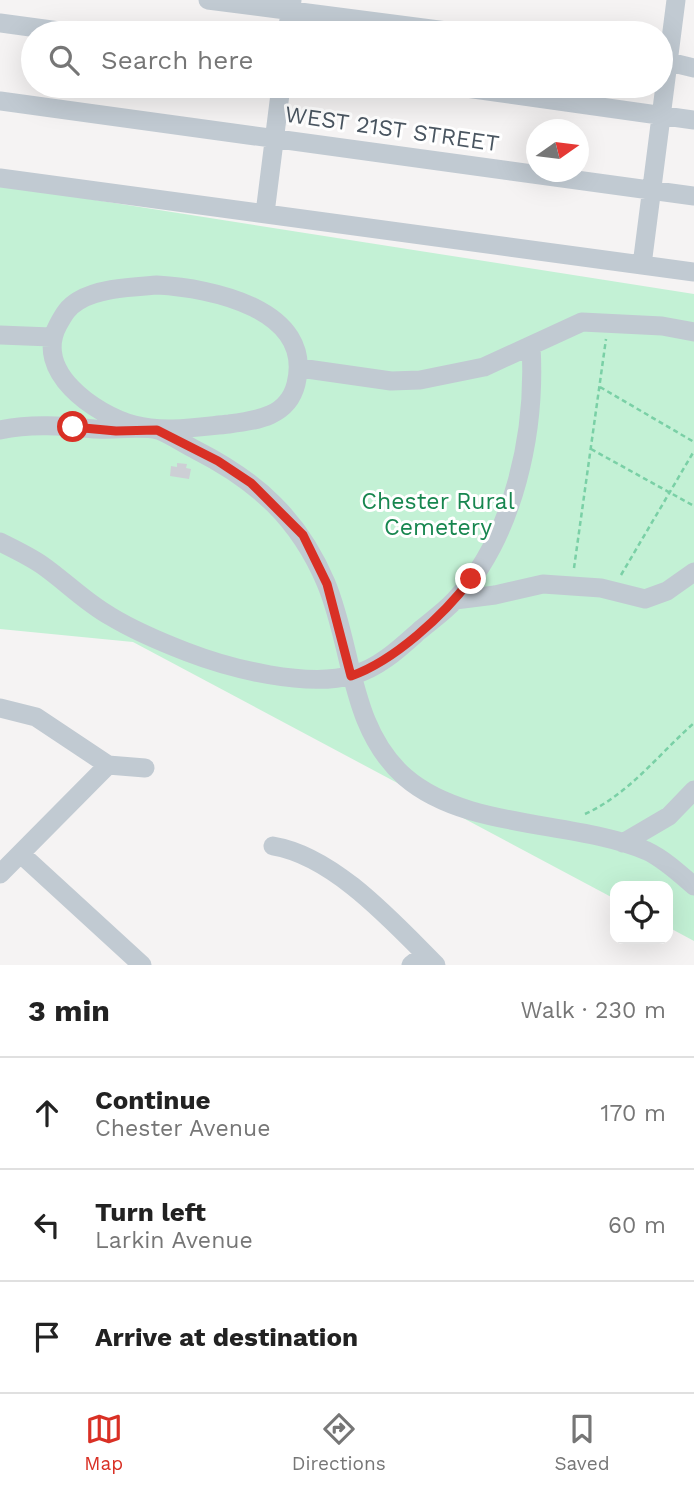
<!DOCTYPE html>
<html lang="en">
<head>
<meta charset="utf-8">
<style>
	body { margin:0; font-family:"Work Sans",sans-serif; background:#f6f6f6; color:#222 }
	.controls { position:absolute; right:21px; bottom:21px; display:grid; overflow:hidden; border-radius:14px; box-shadow:0 7px 28px #0002 }
	.controls button { width:63px; height:63px; display:grid; place-items:center; padding:0; border:0; border-bottom:2px solid #e0e0e0; background:#fff; color:#222; font:35px sans-serif }
	.compass { position:absolute; left:526px; top:119px; width:63px; height:63px; border-radius:50%; background:#fff; box-shadow:0 7px 28px #0002; rotate:76deg }
	.stop { position:absolute; width:21px; height:21px; margin:-16px; border:5px solid #d93025; border-radius:50%; background:#fff }
	.stop.end { background:#d93025; border-color:#fff; box-shadow:0 2px 7px #0008 }
	.list { margin:0; padding:0; list-style:none }
	h2 { display:flex; justify-content:space-between; align-items:center; height:91px; margin:0; padding:0 28px; font-size:30px }
	h2 small { font-size:23px; font-weight:400; color:#767676 }
	.list li { display:grid; grid-template-columns:46px 1fr auto; gap:21px; align-items:center; box-sizing:border-box; height:112px; padding:0 28px; border-top:2px solid #e0e0e0 }
	.list b { display:block; font-size:26px; white-space:nowrap }
	.list p { margin:0; font-size:23px; white-space:nowrap; color:#767676 }
	.list em { font-size:23px; font-style:normal; color:#767676 }
	.icon { flex:none; width:38px; height:38px; fill:none; stroke:currentColor; stroke-width:2; stroke-linecap:round; stroke-linejoin:round }
	.map { position:relative; flex:none; width:694px; height:965px; overflow:hidden }
	.search { position:absolute; background:#fff; box-shadow:0 7px 28px #0002; left:21px; right:21px; top:21px; height:77px; display:flex; align-items:center; gap:18px; box-sizing:border-box; padding:0 24px; border-radius:38px; color:#767676; font-size:26px }
	.sheet { height:427px; background:#fff }
	nav { display:flex; justify-content:space-around; align-items:center; box-sizing:border-box; height:98px; border-top:2px solid #e0e0e0; background:#fff; font-size:19px; color:#767676 }
	nav a { display:grid; justify-items:center; gap:4px }
	nav .on { color:#d93025 }
	.map>svg:first-child { display:block }
	.green { fill:#c3f1d5 }
	.building { fill:#cdcfd5 }
	.lines { fill:none; stroke-linecap:round; stroke-linejoin:round }
	.path { stroke:#7ad0a6; stroke-width:2.5; stroke-dasharray:5 3.5; stroke-linecap:butt }
	.minor { stroke:#c1cad2; stroke-width:19 }
	.route { stroke:#d93025; stroke-width:9 }
	.labels { text-anchor:middle; dominant-baseline:central; stroke-width:6; stroke-linejoin:round; paint-order:stroke }
	.street-label { font-size:23px; fill:#4a5661; stroke:#fff }
	.park-label { font-size:23px; fill:#17864f; stroke:#fff }
</style>
</head>
<body>
<div class="map">
<svg width="694" height="965" viewBox="0 0 694 965">
	<rect width="100%" height="100%" fill="#f5f3f3"/>
	<path class="green" d="M0 185 694 294V941L668 927V886H615V899L133 642 0 629Z"/>
	<path class="building" d="M177 463 187 464 186 468 191 469 189 479 170 476 171 466 177 467Z"/>
	<g class="lines">
		<path class="path" d="M600 387 694 442
			M591 449 694 506
			M574 568 606 339
			M621 575 694 451
			M585 814C629 794 658 755 694 723"/>
		<path class="minor" d="M208 0 462 33
			M0 23 74 33
			M287 33 292 0
			M661 60 694 68
			M452 86 694 120
			M0 101 694 196
			M0 178 694 272
			M265 213 281 86
			M642 265 676 0
			M157 285C211 288 315 309 296 384 288 416 259 420 229 424 198 427 164 433 134 425 94 414 33 371 58 325 64 314 68 307 78 301 99 288 133 287 157 285Z
			M0 335 51 337
			M300 368 391 381 420 380 484 367 582 322 662 326 694 332
			M0 430C32 423 63 426 95 429 112 430 143 426 158 430 171 435 184 444 196 450 257 481 299 519 326 583 353 647 349 728 405 777 466 830 574 820 647 851 664 859 680 874 694 886
			M0 542C14 549 29 556 42 565 65 581 85 602 110 616 133 630 161 642 187 652 231 669 307 688 353 675 379 668 400 648 419 631 431 621 445 611 455 600 515 535 536 431 531 346
			M455 600 495 595 543 584 601 588 645 599 667 591 694 572
			M0 708 36 717 108 765 145 768
			M623 843 669 816 694 790
			M273 846C334 856 393 922 436 965
			M22 855 142 965
			M0 874 108 765
			M411 965 425 954"/>
	</g>
	<g class="lines">
		<path class="route" d="M73 427 116 431 157 430 218 461 251 483 303 535 327 584 351 676C394 661 444 615 471 579"/>
	</g>
	<g class="labels">
		<g class="street-label">
			<text transform="translate(392 129) rotate(8)">WEST 21ST STREET</text>
		</g>
		<g class="park-label">
			<text x="438" y="501">Chester Rural<tspan x="438" dy="26">Cemetery</tspan></text>
		</g>
	</g>
</svg>
<div class="controls">
<button><svg class="icon" aria-label="locate" viewBox="0 0 24 24"><circle cx="12" cy="12" r="6"/><path d="M12 2v4M12 18v4M2 12h4M18 12h4"/></svg></button>
</div>
<svg class="compass" viewBox="-18 -18 36 36"><path d="M0-13l5 13h-10z" fill="#e53935"/><path d="M0 13l5-13h-10z" fill="#767676"/></svg>
<div class="stop" style="left:73px;top:427px"></div>
<div class="stop end" style="left:471px;top:579px"></div>
<div class="search"><svg class="icon" aria-label="search" viewBox="0 0 24 24"><circle cx="10" cy="10" r="6"/><path d="M15 15l6 6"/></svg>Search here</div>
</div>
<section class="sheet">
<h2>3 min<small>Walk · 230 m</small></h2>
<ul class="list">
<li><svg class="icon" aria-label="ahead" viewBox="0 0 24 24"><path d="M12 20V5M6 11l6-6 6 6"/></svg><div><b>Continue</b><p>Chester Avenue</p></div><em>170 m</em></li>
<li><svg class="icon" aria-label="left" viewBox="0 0 24 24"><path d="M17 20v-9H6M10 6l-5 5 5 5"/></svg><div><b>Turn left</b><p>Larkin Avenue</p></div><em>60 m</em></li>
<li><svg class="icon" aria-label="arrive" viewBox="0 0 24 24"><path d="M6 21V4h12l-3 4 3 4H6"/></svg><div><b>Arrive at destination</b></div></li>
</ul>
</section>
<nav>
<a class="on"><svg class="icon" aria-label="map" viewBox="0 0 24 24"><path d="M3 6l6-2 6 2 6-2v14l-6 2-6-2-6 2zM9 4v14M15 6v14"/></svg>Map</a>
<a><svg class="icon" aria-label="directions" viewBox="0 0 24 24"><path d="M12 3l9 9-9 9-9-9zM9 14v-3h6M13 9l2 2-2 2"/></svg>Directions</a>
<a><svg class="icon" aria-label="saved" viewBox="0 0 24 24"><path d="M7 4h10v16l-5-4-5 4z"/></svg>Saved</a>
</nav>
</body>
</html>
